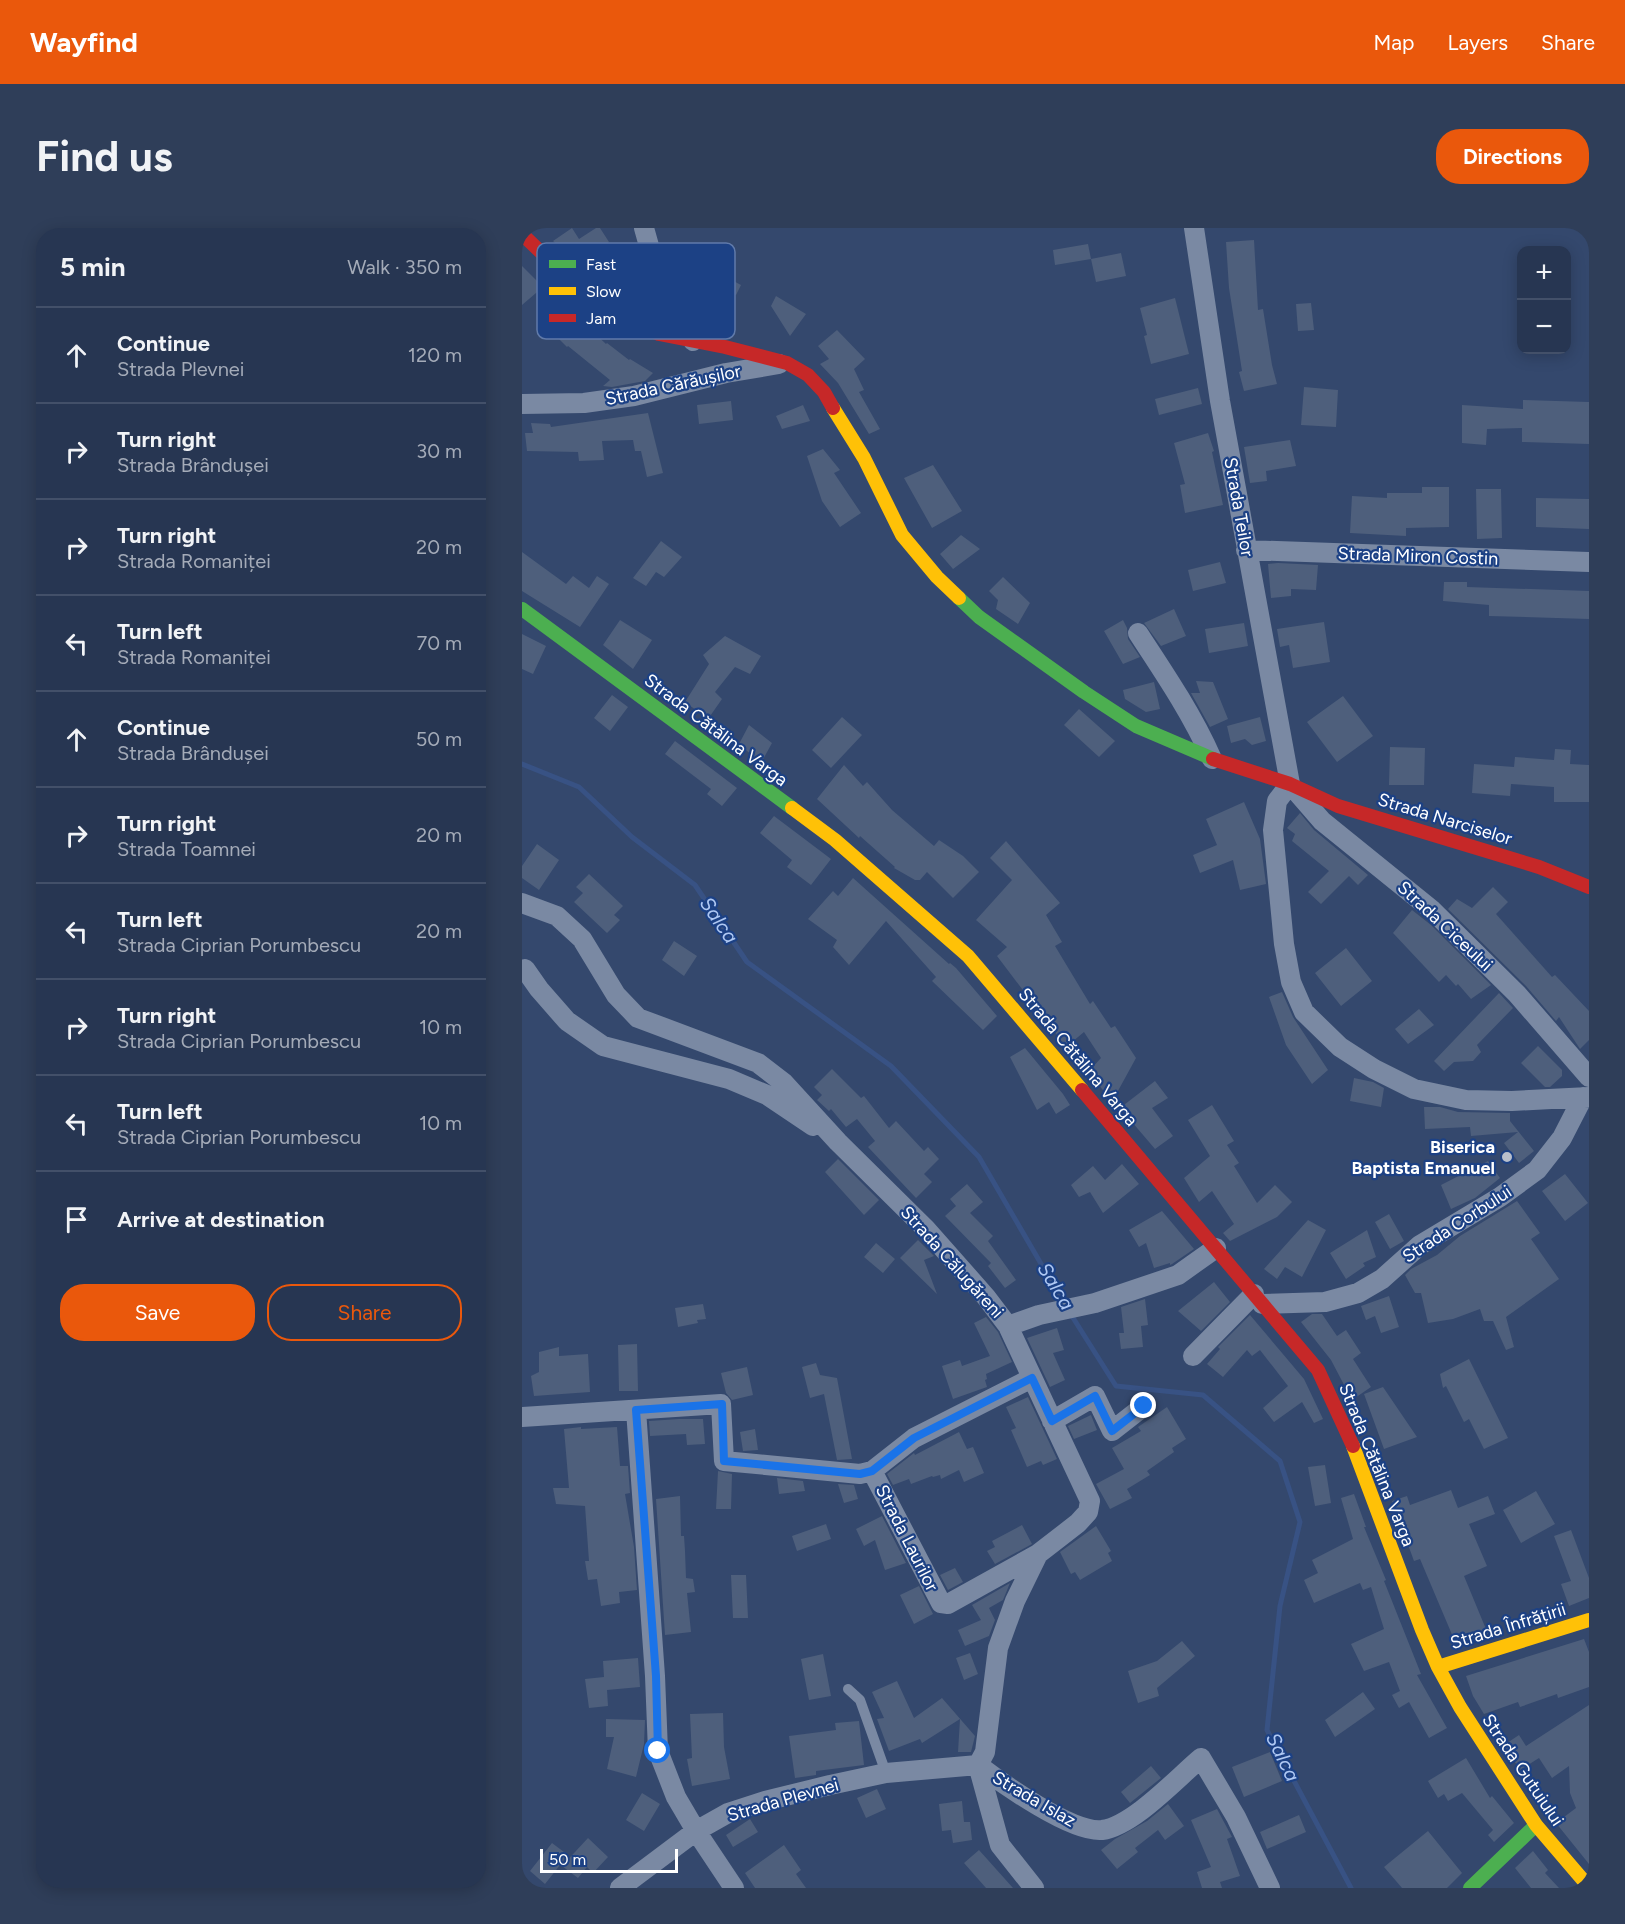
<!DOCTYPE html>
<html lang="en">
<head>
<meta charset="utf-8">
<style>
	body { margin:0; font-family:Figtree,sans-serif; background:#2f3e59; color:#f1f3f6 }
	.controls { position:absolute; right:18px; top:18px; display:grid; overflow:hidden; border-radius:12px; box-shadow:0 3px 15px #0003 }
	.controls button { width:54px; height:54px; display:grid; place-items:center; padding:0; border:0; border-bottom:2px solid #435069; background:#273652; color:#f1f3f6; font:30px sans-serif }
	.scale { position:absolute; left:18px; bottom:15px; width:138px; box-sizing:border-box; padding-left:6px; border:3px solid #fff; border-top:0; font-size:16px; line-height:21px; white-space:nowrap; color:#fff; -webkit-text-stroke:4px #1c4185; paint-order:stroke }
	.stop { position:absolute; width:18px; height:18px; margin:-14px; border:4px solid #1a73e8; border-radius:50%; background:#fff }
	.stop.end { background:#1a73e8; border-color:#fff; box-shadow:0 2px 6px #0008 }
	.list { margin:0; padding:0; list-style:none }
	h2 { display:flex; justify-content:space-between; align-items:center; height:78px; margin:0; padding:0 24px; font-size:26px }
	h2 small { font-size:20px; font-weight:400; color:#a4abb8 }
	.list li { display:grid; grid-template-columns:39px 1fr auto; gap:18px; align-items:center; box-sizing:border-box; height:96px; padding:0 24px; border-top:2px solid #435069 }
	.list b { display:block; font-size:22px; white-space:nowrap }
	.list p { margin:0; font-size:20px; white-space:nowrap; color:#a4abb8 }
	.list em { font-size:20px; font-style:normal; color:#a4abb8 }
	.actions { display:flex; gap:12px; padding:18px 24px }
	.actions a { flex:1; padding:14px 0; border:2px solid #ea580c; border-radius:24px; text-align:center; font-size:21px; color:#ea580c }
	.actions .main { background:#ea580c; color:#fff }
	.icon { flex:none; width:33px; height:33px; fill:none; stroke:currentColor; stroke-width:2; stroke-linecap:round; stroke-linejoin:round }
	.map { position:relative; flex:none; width:1067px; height:1660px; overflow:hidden; border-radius:24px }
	header { display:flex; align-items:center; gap:36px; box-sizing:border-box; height:84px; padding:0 30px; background:#ea580c; color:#fff }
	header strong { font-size:28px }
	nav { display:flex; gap:33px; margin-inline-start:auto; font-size:21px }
	.intro { display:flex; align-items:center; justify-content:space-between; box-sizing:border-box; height:144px; padding:0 36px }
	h1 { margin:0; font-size:42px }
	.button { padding:15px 27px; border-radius:24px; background:#ea580c; color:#fff; font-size:21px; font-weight:700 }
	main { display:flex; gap:36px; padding:0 36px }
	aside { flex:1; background:#273652; border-radius:24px; box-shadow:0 3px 15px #0003 }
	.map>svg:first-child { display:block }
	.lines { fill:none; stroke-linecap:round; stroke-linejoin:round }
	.stream { stroke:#385284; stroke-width:5 }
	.building { fill:#4e5f7c }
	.lane { stroke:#7a89a3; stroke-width:10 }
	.street { stroke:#7a89a3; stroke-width:20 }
	.fast { stroke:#4caf50; stroke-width:14 }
	.slow { stroke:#ffc107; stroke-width:14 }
	.jam { stroke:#c62828; stroke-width:14 }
	.route { stroke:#1a73e8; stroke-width:8 }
	.poi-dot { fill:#b8bfcc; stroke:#1c4185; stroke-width:2 }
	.labels { text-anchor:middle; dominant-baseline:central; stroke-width:4.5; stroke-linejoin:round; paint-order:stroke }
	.street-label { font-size:18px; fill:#fff; stroke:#1c4185 }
	.poi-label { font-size:18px; font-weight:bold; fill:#fff; stroke:#1c4185; text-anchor:end }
	.water-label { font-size:20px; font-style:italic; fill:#afc8f3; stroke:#1c4185 }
	.key { fill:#1c4185; stroke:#607aaa; stroke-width:1.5 }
	.key-label { font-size:16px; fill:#fff }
</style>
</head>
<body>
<header>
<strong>Wayfind</strong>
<nav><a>Map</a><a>Layers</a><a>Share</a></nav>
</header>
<div class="intro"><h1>Find us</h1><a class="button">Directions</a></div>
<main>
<aside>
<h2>5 min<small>Walk · 350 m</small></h2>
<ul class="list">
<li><svg class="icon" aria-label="ahead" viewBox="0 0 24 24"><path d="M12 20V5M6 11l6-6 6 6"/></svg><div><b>Continue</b><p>Strada Plevnei</p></div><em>120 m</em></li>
<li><svg class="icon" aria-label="right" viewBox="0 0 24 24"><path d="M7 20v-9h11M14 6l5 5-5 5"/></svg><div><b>Turn right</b><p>Strada Brândușei</p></div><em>30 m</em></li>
<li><svg class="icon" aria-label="right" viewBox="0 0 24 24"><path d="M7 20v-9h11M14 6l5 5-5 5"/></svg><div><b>Turn right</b><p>Strada Romaniței</p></div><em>20 m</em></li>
<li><svg class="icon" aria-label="left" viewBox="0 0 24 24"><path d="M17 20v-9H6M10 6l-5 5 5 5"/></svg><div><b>Turn left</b><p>Strada Romaniței</p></div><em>70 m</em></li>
<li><svg class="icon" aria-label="ahead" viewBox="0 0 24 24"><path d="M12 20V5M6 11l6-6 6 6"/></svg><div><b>Continue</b><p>Strada Brândușei</p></div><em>50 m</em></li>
<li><svg class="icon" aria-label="right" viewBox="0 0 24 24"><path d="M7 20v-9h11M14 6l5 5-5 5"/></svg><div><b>Turn right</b><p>Strada Toamnei</p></div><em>20 m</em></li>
<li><svg class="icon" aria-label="left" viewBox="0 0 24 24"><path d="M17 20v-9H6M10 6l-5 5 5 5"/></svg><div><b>Turn left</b><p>Strada Ciprian Porumbescu</p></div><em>20 m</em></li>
<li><svg class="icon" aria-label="right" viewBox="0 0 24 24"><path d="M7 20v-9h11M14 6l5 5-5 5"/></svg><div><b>Turn right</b><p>Strada Ciprian Porumbescu</p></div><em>10 m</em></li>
<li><svg class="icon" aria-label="left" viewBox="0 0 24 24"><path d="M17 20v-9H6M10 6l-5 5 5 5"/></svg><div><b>Turn left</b><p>Strada Ciprian Porumbescu</p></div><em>10 m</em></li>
<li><svg class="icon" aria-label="arrive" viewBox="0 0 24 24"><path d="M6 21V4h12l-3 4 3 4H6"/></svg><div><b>Arrive at destination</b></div></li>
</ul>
<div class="actions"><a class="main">Save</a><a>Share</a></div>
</aside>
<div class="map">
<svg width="1067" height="1660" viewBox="0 0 1067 1660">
	<rect width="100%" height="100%" fill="#34486d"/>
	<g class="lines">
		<path class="stream" d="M0 536 57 559 110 609 173 657 225 734 369 838 457 929 543 1077
			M548 1085 594 1158 681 1167 758 1233 778 1294 758 1378 745 1502 829 1660"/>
	</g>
	<path class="building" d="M50 0 57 11 74 0H78L87 14 60 33 51 20 44 25 31 13Z
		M732 12 736 82 741 81 750 137 755 156 722 163 717 144 720 143 707 60 704 14Z
		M566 16 569 31 533 37 531 22Z
		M175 21 196 33 189 41 219 57 214 67 182 54 176 61 161 48Z
		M599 25 604 48 574 54 569 31Z
		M0 38 21 59 0 77Z
		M254 68 284 86 268 108 249 78Z
		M653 70 667 126 629 136 622 108 625 107 618 80Z
		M789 75 792 102 776 103 774 76Z
		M49 83 84 116 85 115 107 132 108 131 131 145 123 153 90 159 81 158 88 152 46 118 45 119 30 104Z
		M315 102 343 131 332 141 342 162 337 164 358 201 347 206 316 155 298 136 307 131 296 118Z
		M782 159 816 162 814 199 779 197Z
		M676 160 680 176 637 187 633 171Z
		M1001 172 1067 174V216L1000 214V200L965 201 964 217 940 215V177L1001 181Z
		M209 173 211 192 177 196 175 177Z
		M281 177 288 193 260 201 254 188Z
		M126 185 141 245 125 249 119 223H113L111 212 80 213 82 232 57 233 56 224 5 223 3 205H11L9 195 28 196 29 199Z
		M686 205 692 223 690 224 701 277 663 285 658 257 663 256 652 215Z
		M768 212 774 238 744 243 745 253 728 255 722 219Z
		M301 221 318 242 312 245 339 285 318 299 300 273 285 228Z
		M411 237 440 283 410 300 382 250Z
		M900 259H927V299L884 300V308L828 305 830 268 865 270V265H900Z
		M954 261H979L980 310 955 311Z
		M1014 270 1067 271V301L1014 299Z
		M439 307 458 321 431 341 418 326Z
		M139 313 160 329 142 349 134 344 124 358 111 350Z
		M0 324 44 356 51 348 67 360 75 348 87 356 58 399 0 363Z
		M698 334 704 355 671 363 666 342Z
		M756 335 796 337 794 362 769 361V368L749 370 746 336Z
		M481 349 508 375 496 396 474 381 476 372 467 363Z
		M922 354H945V359L1067 363V391L967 388V377L921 373Z
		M652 381 664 408 639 418 622 395Z
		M98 392 130 412 111 441 81 417Z
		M601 392 605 400 606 411 618 429 601 436 582 403Z
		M802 394 808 434 771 440 767 417 758 419 755 401Z
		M722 395 726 418 687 425 683 401Z
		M0 406 24 418 11 446 0 441Z
		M203 408 239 428 228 446 213 439 193 464 200 471 186 491 163 474 187 436 181 427Z
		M674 453 691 454 706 491 688 499 669 465H678Z
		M632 454 638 481 624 484 603 471 601 462Z
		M90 467 106 479 88 503 72 490Z
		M821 468 851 508 815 534 785 494Z
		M557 481 593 513 577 529 542 497Z
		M320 489 340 507 309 540 290 522Z
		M738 489 744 513 730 517 723 511 709 515 705 498Z
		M227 497 250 515 239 535 217 516Z
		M153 513 215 560 200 578 185 566 189 561 143 526Z
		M868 519 903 520 902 557H867Z
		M1033 521 1049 522 1048 536 1067 537V574H1032V559L989 556 988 568 950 565 952 536 992 539 993 529 1032 532Z
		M322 537 341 558 345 554 370 582 412 618 417 612 441 628 457 644 431 670 405 644 398 652H393L372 640 373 639 338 608 337 610 295 571Z
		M722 574 738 611 744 656 718 662 711 632 678 645 671 627 695 617 684 591Z
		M778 585 792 602 846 647 836 657 827 648 799 676 786 664 807 643 770 613 773 606 765 600Z
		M252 588 309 631 289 657 265 639 270 632 238 605Z
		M484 613 538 675 524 687 540 714 533 718 568 776 571 773 589 800 593 798 614 830 591 872 580 861 567 843 579 830 562 804 544 819 475 728 485 719 454 692 490 652 468 630Z
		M15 616 37 632 17 662 0 650V638Z
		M67 646 101 678 92 687 98 692 85 705 52 674 61 665 54 659Z
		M331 650 427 736 428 735 434 740 475 788 461 802 410 753 414 749 364 693 327 737 311 719 315 712 286 691 311 663 316 668Z
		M971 659 986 674 974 686 1030 749 1033 747 1067 783V812L1058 821 1037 789 1034 793 1004 758 926 681 935 671 950 680Z
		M890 682 909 697 969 757 949 771 936 756 934 758 924 747 917 754 871 705Z
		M152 713 175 728 162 748 140 732Z
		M824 720 850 753 819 778 793 745Z
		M760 764 771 789 806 842 790 856 764 817 747 769Z
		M977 765 991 780 955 817 959 824 951 833 932 834 922 843 912 833Z
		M897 781 912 797 886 816 873 801Z
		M1016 818 1040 842V848L1028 859H1023L999 835Z
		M503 820 541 866 548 877 534 886 527 874 515 882 488 829Z
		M310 841 339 870 342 868 367 900 374 893 402 923 406 919 417 931 402 946 410 954 394 970 346 919 353 913 335 891 324 899 309 881 307 883 295 872 300 867 292 859Z
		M832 850 851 854 862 860 859 879 828 873Z
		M633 853 646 870 630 880 651 908 633 921 598 880Z
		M690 877 712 913 705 917 717 935 712 938 735 975 753 957 770 974 755 989 708 1013 701 1005 712 996 690 963 677 974 662 950 688 928 666 892Z
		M902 879H918L936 884 988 885V893L1012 923 997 935 982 915 996 904 949 908 948 899 903 901Z
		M316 931 357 972 342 987 303 944Z
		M966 933 978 950 953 970 929 981 919 957Z
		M600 936 617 956 581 985 568 964 557 969 549 957 571 938 583 952Z
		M1043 946 1066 975 1043 993 1020 963Z
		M445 956 461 974 448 985 471 1008 466 1013 494 1052 483 1060 466 1038 469 1035 423 988 434 978 428 971Z
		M995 973 1018 1005 1009 1011 1037 1051 984 1089 992 1119 984 1122 971 1093H962L958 1081 931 1091 906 1095 899 1065H893L883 1047 889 1041 915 1027 938 1008Z
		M640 983 672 1021 650 1036 648 1037V1035L632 1040 624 1015 617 1019 607 1002Z
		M867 986 882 1013 868 1021 853 994Z
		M786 992 804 1002 780 1049 763 1039 755 1051 742 1041Z
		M845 1002 854 1029 841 1035 843 1038 824 1051 808 1025Z
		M396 1012 412 1028 402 1032 415 1066 378 1030Z
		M354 1015 373 1031 361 1045 342 1029Z
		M692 1054 708 1074 679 1103 656 1083Z
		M867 1068 877 1099 859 1105 853 1088 844 1092 839 1078Z
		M623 1071 626 1097 619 1098 621 1119 599 1121 597 1105H602L599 1079Z
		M181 1076 184 1091 175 1092 176 1095 156 1099 153 1080Z
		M790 1086H800L815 1108 824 1102 839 1125 831 1131 849 1159 830 1172 809 1132 779 1094Z
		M728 1087 782 1151 801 1191 792 1195 780 1174 752 1194 741 1180 766 1158 738 1122 730 1128 725 1122 701 1149 685 1136 698 1121 696 1119Z
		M464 1089 476 1104 490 1134 464 1146 465 1151 463 1152 465 1159 431 1171 420 1138 438 1132 440 1138 468 1128 452 1095Z
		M535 1100 542 1122 531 1125 543 1152 528 1159 505 1110Z
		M115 1116 116 1163H97L96 1117Z
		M37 1119V1128L66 1126 68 1164 12 1168 9 1148 17 1144V1124Z
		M947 1131 986 1210 962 1221 947 1191 942 1194 924 1158 921 1160 918 1146Z
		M294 1135 298 1147 315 1150 330 1231 315 1232 302 1166 288 1170 280 1139Z
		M225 1139 231 1167 210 1172 204 1165 199 1145Z
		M861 1159 895 1209 862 1221 842 1166Z
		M506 1169 535 1231 521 1237 519 1233 505 1239 489 1202 494 1200 484 1179Z
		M645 1179 664 1211 650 1220 652 1224 625 1243 628 1247 605 1261 610 1270 588 1281 574 1256 602 1241 590 1220 619 1203 616 1199Z
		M569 1187 575 1202 552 1211 546 1198Z
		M157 1191H181L183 1216 165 1217 164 1206 128 1208 127 1193Z
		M59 1199V1201L95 1199 98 1238H106L108 1265 103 1266 112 1319 115 1362 97 1364 98 1375 79 1378 75 1351 66 1352 63 1333H67L63 1278 34 1276 31 1260H47L42 1201Z
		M233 1201 236 1222 221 1223 218 1204Z
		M437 1204 445 1221 451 1219 462 1245 442 1254 437 1242 419 1251 418 1247 411 1249 410 1248 389 1256 387 1251 371 1257 365 1246 392 1225 393 1227Z
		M803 1237 809 1275 793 1278 786 1239Z
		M196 1243 210 1246 209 1281H194Z
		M255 1250 281 1253 283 1263 257 1266Z
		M316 1256 332 1257 336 1271 322 1275Z
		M929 1262 936 1280 966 1268 973 1286 947 1296 965 1338 942 1348 966 1406 934 1416 898 1331 892 1333 870 1273 885 1268 888 1277Z
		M1014 1263 1033 1296 999 1315 981 1282Z
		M832 1266 844 1299H842L864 1352 862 1353 899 1446 895 1447 925 1500 907 1510 887 1474 877 1480 870 1467 878 1463 867 1434 842 1443 829 1416 862 1401 849 1359 841 1362 838 1355 792 1375 782 1352 796 1345 790 1332 831 1311 819 1270Z
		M158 1268 159 1308H162L163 1323 164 1350 171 1351 173 1364 165 1365 169 1404 143 1407 134 1271Z
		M360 1288 384 1335 363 1342 353 1312 342 1318 334 1301Z
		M304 1296 309 1311 275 1323 270 1308Z
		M500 1297 510 1316 473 1336 465 1323 473 1319 470 1313Z
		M574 1298 589 1323 586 1325 590 1333 558 1352 553 1344 549 1346 538 1324Z
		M1049 1302 1067 1350V1370L1047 1378 1039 1356 1049 1353 1032 1308Z
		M433 1340 441 1354 426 1362 418 1347Z
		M209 1347H224L226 1390H211Z
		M488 1355 481 1372 467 1380 473 1392 467 1408 443 1418 436 1402 459 1392 450 1377Z
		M397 1358 411 1386 392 1396 378 1367Z
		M1062 1411 1067 1424V1459L1036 1470 1035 1466 998 1479 996 1474 962 1486 951 1468 944 1448Z
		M660 1413 673 1428 635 1460 637 1468 616 1475 606 1443 635 1433Z
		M448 1425 456 1446 442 1452 434 1430Z
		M301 1426 309 1468 287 1472 279 1431Z
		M116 1430 118 1459 85 1462 86 1478 67 1480 63 1451 82 1449 81 1433Z
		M375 1453 392 1490 420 1470 453 1508 449 1524H436L438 1491 400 1515 398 1511 367 1523 355 1491 362 1490 350 1464Z
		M841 1464 853 1481 813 1509 803 1492Z
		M1067 1477V1636L1034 1595 1054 1580 1048 1565 1047 1538 1030 1550 1017 1530 998 1542 982 1517 997 1507 1004 1518Z
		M201 1485 202 1519 208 1551 170 1558 165 1531 170 1530 168 1486Z
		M84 1491 123 1492 122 1516 114 1549 85 1541 92 1509H84Z
		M337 1493 342 1537 294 1543V1547L273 1550 267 1508 314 1502 313 1495Z
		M748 1524 760 1553 722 1569 710 1539Z
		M944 1530 968 1570 970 1568 992 1595 972 1614 966 1607 971 1602 940 1565 926 1573 922 1566 916 1570 906 1553Z
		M629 1538 639 1550 608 1575 599 1564Z
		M355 1561 364 1581 344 1590 335 1570Z
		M120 1565 138 1576 122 1603 104 1592Z
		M440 1573 442 1594H448L450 1612 431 1615 429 1602 420 1603 417 1576Z
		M646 1576 662 1598 643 1612 636 1602 613 1620 616 1624 595 1641 579 1622 593 1611 625 1593Z
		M695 1581 710 1609 705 1611 718 1648 698 1654 700 1660H680L675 1644 689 1639 669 1592Z
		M777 1587 784 1604 745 1621 738 1604Z
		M228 1591 236 1604 211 1619 204 1607Z
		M906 1603 940 1645 925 1660H880L862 1639Z
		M66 1610 86 1629 71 1645 65 1639 56 1650 40 1638Z
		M30 1615 46 1627 23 1656 8 1643Z
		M262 1617 279 1642 274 1646 284 1660H233L223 1645Z
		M457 1622 491 1660H464L442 1635Z
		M1011 1623 1026 1642 1023 1645 1037 1660H1009L993 1640Z"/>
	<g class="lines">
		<path class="lane" d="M326 1461 338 1472 364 1545"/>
		<path class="street" d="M122 0 129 25 171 113
			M672 0 698 173 768 556
			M0 176 62 175 112 168 204 145 257 136
			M724 322 1067 334
			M616 405C643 446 670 486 690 531
			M768 556 755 573 751 602 762 716 769 754 782 784 818 819 852 841 892 861 944 872 990 873 1067 869
			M774 563 800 593 910 682 995 766 1067 849
			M0 675 35 688 60 711 94 767 116 790 236 835 262 855 316 914 404 1001 464 1069 486 1098 568 1273 566 1284 556 1295 516 1326 493 1373 476 1420 463 1524 456 1537
			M3 741 17 761 45 793 81 818 207 851 245 867 291 898
			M740 1076 803 1074 836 1065 860 1051 898 1017 978 969 1015 942 1040 910 1061 869
			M486 1098 517 1087 573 1075 656 1047 694 1020
			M671 1128 732 1066
			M114 1182 133 1448 136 1523 154 1569 174 1603 206 1585 243 1573 308 1557 364 1545 456 1537
			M0 1189 199 1176 202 1233 338 1246 350 1243 392 1210 510 1150
			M530 1193 573 1168 590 1203 622 1178
			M350 1243 419 1375 426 1376 516 1326
			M456 1537C481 1556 550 1605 580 1602 611 1598 655 1550 679 1530L714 1589 748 1660
			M456 1537 478 1617 512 1660
			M98 1660 174 1603 212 1660"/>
		<path class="fast" d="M437 370 457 389 562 464 614 498 691 531
			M0 381 270 580
			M948 1660 1014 1597"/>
		<path class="slow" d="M311 180 342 230 380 307 415 349 437 370
			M270 580 313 612 446 728 560 862
			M831 1218 900 1402 916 1439 938 1479 1014 1597 1067 1659
			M916 1439 1067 1392"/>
		<path class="jam" d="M0 6 76 79 137 106 203 119 265 135 286 147 302 164 311 180
			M691 531 768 556 816 578 1017 639 1067 659
			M560 862 796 1142 831 1218"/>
	</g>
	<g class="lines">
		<path class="route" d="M136 1523 134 1448 114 1182 200 1176 202 1233 338 1246 350 1243 392 1210 510 1150 530 1193 573 1168 590 1203 622 1178"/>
	</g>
	<circle class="poi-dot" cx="985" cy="929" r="6"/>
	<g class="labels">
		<g class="street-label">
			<text transform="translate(151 157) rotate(-12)">Strada Cărăușilor</text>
			<text transform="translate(717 279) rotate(80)">Strada Teilor</text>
			<text transform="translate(896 328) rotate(2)">Strada Miron Costin</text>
			<text transform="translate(194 502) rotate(37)">Strada Cătălina Varga</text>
			<text transform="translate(923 591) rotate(17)">Strada Narciselor</text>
			<text transform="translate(923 698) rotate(43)">Strada Ciceului</text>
			<text transform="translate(556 829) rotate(50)">Strada Cătălina Varga</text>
			<text transform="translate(935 996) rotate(-33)">Strada Corbului</text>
			<text transform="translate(430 1034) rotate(48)">Strada Călugăreni</text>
			<text transform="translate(855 1237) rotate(68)">Strada Cătălina Varga</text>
			<text transform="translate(385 1310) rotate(63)">Strada Laurilor</text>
			<text transform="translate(986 1398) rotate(-17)">Strada Înfrățirii</text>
			<text transform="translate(1001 1542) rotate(56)">Strada Gutuiului</text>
			<text transform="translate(512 1571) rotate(30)">Strada Islaz</text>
			<text transform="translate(261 1572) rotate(-16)">Strada Plevnei</text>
		</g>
		<g class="poi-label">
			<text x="973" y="919">Biserica<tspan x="973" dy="21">Baptista Emanuel</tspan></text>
		</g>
		<g class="water-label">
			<text transform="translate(197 692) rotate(56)">Salca</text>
			<text transform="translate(534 1058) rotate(59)">Salca</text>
			<text transform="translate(761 1529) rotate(64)">Salca</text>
		</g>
	</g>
	<rect x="15" y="15" width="198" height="96" rx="9" class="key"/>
	<rect x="27" y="32" width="27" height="8" fill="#4caf50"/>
	<rect x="27" y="59" width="27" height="8" fill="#ffc107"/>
	<rect x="27" y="86" width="27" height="8" fill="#c62828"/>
	<g class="key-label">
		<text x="64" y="42">Fast</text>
		<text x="64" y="69">Slow</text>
		<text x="64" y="96">Jam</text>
	</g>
</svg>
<div class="controls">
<button>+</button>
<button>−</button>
</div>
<div class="scale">50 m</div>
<div class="stop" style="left:136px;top:1523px"></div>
<div class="stop end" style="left:622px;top:1178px"></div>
</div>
</main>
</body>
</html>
